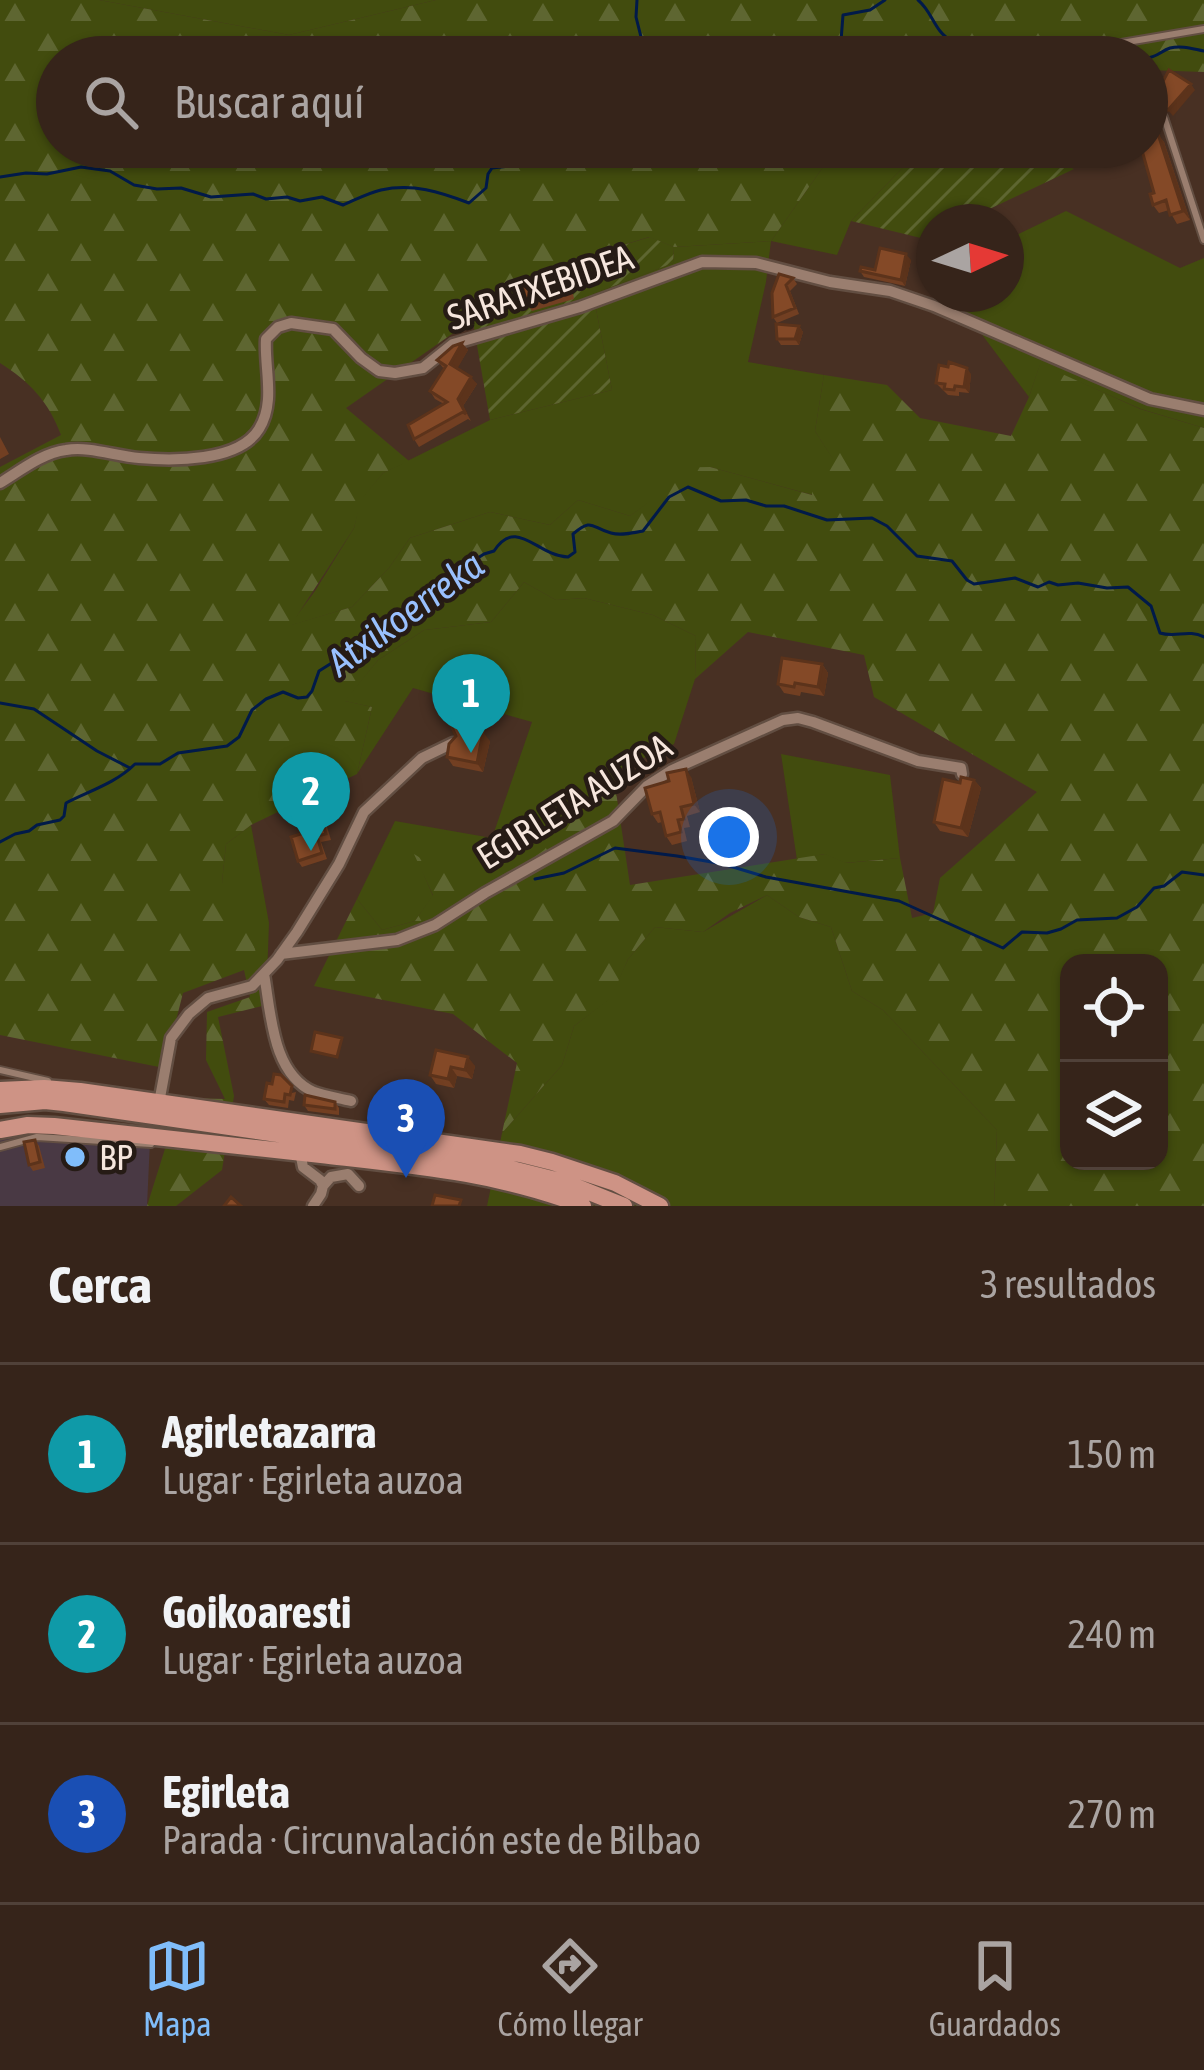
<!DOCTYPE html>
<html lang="es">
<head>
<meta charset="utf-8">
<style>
	body { margin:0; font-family:"Asap Condensed",sans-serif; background:#413027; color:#f1f3f6 }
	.controls { position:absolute; right:36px; bottom:36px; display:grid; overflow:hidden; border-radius:24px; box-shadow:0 3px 9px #0004 }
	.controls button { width:108px; height:108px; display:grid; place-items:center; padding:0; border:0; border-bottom:3px solid #504139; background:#36241a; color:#f1f3f6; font:60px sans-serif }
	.compass { position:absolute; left:916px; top:204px; width:108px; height:108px; border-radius:50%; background:#36241a; box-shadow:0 3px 9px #0004; rotate:86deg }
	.you { position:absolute; left:729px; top:837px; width:42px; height:42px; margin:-30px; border:9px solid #fff; border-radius:50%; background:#1a73e8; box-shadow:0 0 0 18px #1a73e833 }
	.badge { display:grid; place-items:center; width:78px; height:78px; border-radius:50%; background:#80bdfa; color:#fff; font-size:39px; font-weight:700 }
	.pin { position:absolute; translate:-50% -99px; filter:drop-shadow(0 3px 6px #0008) }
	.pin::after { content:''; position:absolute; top:63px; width:42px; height:36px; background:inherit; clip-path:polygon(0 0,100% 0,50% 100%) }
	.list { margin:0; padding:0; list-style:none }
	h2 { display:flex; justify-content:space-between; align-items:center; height:156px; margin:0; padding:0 48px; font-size:51px }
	h2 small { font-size:39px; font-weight:400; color:#aaa4a2 }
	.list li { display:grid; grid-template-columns:78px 1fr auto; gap:36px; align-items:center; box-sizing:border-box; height:180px; padding:0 48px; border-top:3px solid #504139 }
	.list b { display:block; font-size:45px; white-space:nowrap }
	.list p { margin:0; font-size:39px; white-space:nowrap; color:#aaa4a2 }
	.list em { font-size:39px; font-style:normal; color:#aaa4a2 }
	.icon { flex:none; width:66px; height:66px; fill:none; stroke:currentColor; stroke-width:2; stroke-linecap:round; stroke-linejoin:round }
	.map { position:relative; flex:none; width:1204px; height:1206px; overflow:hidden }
	.search { position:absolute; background:#36241a; box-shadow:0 3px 9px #0004; left:36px; right:36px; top:36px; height:132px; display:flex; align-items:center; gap:30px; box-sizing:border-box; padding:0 42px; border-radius:66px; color:#aaa4a2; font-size:45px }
	.sheet { height:696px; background:#36241a }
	nav { display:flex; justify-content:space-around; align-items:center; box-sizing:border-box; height:168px; border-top:3px solid #504139; background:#36241a; font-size:33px; color:#aaa4a2 }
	nav a { display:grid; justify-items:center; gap:6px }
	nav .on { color:#80bdfa }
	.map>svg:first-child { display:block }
	.commercial { fill:#493944 }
	.grass { fill:#424c0e }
	.forest { fill:url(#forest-firs); fill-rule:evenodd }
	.garden { fill:url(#garden-furrows) }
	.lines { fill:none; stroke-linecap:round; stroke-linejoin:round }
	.stream { stroke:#011a49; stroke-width:3 }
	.lane-casing { stroke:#624e42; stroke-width:10 }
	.street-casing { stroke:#624e42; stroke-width:15 }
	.primary-casing { stroke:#624e42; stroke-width:21 }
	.lane { stroke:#9a7e6f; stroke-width:6 }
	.street { stroke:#9a7e6f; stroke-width:10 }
	.primary { stroke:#ce9385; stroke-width:16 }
	.wall { fill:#723f22 }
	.shaded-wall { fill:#5c331b }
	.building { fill:#844927; stroke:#5c331b; stroke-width:3 }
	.poi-dot { fill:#80bdfa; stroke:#261b15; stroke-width:4.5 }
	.labels { text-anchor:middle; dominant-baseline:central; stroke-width:9; stroke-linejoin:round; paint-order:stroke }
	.street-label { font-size:36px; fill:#f6e6dd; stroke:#261b15 }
	.poi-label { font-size:36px; fill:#f6e6dd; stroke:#261b15; text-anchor:start }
	.water-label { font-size:39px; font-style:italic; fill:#99c0fe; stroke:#261b15 }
</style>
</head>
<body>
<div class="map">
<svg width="1204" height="1206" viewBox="0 0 1204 1206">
	<defs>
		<pattern id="forest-firs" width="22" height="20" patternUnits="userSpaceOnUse" patternTransform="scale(3)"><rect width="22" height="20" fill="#424c0e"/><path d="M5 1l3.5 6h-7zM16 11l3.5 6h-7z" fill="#5e6631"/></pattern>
		<pattern id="garden-furrows" width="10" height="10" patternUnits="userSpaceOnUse" patternTransform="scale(3)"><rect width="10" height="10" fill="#424c0e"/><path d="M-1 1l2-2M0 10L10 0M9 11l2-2" fill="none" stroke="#5e6631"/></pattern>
	</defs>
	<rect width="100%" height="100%" fill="#483023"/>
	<path class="commercial" d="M35 1132 150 1141 147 1206H0V1137Z"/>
	<path class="grass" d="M99 0H436L289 35Z
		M837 147H923L851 221 837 255 771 241 766 282 748 362 824 375 815 431 834 460 813 495 710 467 651 501 630 516 578 500 550 525 490 512 410 538 389 568 352 607 289 626 315 591 354 528 360 500 383 473 490 420 612 390 593 294 673 263 674 247 771 241Z
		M1066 211 1180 268 1204 258V428L1141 409 1040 365 1029 397 953 296 949 294H1006V240Z
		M524 582 556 600 584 598 653 615 696 636 695 679 674 744 613 772 545 850 474 901 416 856 433 896 415 921 382 930 357 899 395 821 492 838 532 722 413 688 357 774 372 707 344 701 378 660 424 630 491 622Z
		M781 754 890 775 900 858 845 863 824 854 797 860Z
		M251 825 269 923 266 1005 222 882 226 844Z
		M767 895 799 917 831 927 852 991 883 1010 997 1130 994 1206H487L502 1133 562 1065 574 1026 610 998 628 959 655 927 703 932Z"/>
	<path class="forest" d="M0 0H99L289 35 436 0H1204V72L1147 70V57H57V147H837L771 241 674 247 649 237 554 266 470 305 473 327 452 334 346 408 409 461 383 473 361 500 354 528 291 625 352 607 389 568 410 538 490 512 550 525 578 500 630 516 650 501 659 468 710 467 812 495 813 463 833 459 815 431 824 375 887 385 920 418 1011 436 1029 397 1040 364 1140 409 1204 428V1206H994L997 1130 883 1010 852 991 831 927 799 917 767 895 730 913 703 932 655 927 628 959 611 998 574 1026 562 1065 502 1133 517 1063 453 1014 314 986 357 899 382 930 415 921 433 895 414 854 451 877 475 901 544 850 613 772 630 885 825 854 846 863 900 858 912 918 933 913 940 878 1037 792 874 697 864 655 748 632 695 679 696 636 653 615 584 598 556 600 524 582 491 622 424 630 378 660 345 701 372 707 357 774 251 825 226 844 222 882 241 912 255 949 266 1005 218 1017 234 1096 222 1170 176 1206H147L181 1098 225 1099 206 1060 207 1012 250 997 244 970 183 993 164 1068 0 1035V467L61 435C49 402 29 381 0 363ZM1069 963H1159V1161H1069Z"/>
	<path class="garden" d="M923 147H1025L1074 169 962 222H934V235L925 239 851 221Z
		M650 237 674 247 673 263 593 294 612 390 490 420 470 305 554 266Z"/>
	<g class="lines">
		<path class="stream" d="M637 0 636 17 641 37 661 57
			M918 0C929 9 932 21 940 31 954 49 991 56 1013 54 1023 53 1030 49 1041 50
			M732 57 756 48 769 57
			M795 57 811 45C824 48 831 54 841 41L843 15 870 10 885 0
			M1122 57H1141
			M1147 58C1157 57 1161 51 1170 48 1182 45 1193 49 1204 51
			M0 177 26 173 47 174 81 167 110 171 134 185 157 189 181 188 211 197 253 194 266 199 287 197 300 201 322 197 343 205C355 200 368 193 381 190 413 183 440 192 469 203L486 188 488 174 492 168 511 166 556 151H563L569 147
			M0 703 34 709 97 751 130 768
			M0 842 15 834 29 831 37 825 60 820 64 816 66 803C89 791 116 783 135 764H160L178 753 227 746 239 737 252 710 266 699 283 692 298 698 307 697 312 691 319 671 354 649 360 641 381 632 389 621 411 604 429 598 445 586 453 584 467 565 484 554 494 551C517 516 537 556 568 557L575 552 573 534C593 517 591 528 611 533 621 536 633 533 643 531L669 497 688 487 721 501 746 500 766 506H784L827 520 872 518 887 526 917 556 952 561 967 580 974 584 1015 578 1038 587 1049 582 1058 585 1078 583 1107 588 1128 587 1151 606 1160 633C1176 638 1188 629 1204 637
			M535 879 564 873 615 848 677 856 723 864 766 877 899 901 1003 948 1022 932 1047 933 1061 929 1077 920 1117 918 1137 907 1154 888 1164 886 1182 872 1204 875"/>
		<g class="lane-casing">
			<path id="lane" d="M1044 57 1050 47H1098L1204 29
				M1147 106 1164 117 1204 240
				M0 1070 48 1081
				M0 1147 37 1137 151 1144"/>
		</g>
		<g class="street-casing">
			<path id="street" d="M0 483C20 471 42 453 66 450 89 446 115 456 139 458 172 461 239 462 259 429 276 402 264 368 266 339L278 327 291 323 333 329 361 358 379 371 395 373 423 368 453 344 580 307 702 262 756 263 830 282 890 291 934 306 1150 399 1204 410
				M281 954 397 940 435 925 485 893 613 821 647 786 672 770 783 720 798 718 813 722 918 761 961 768 962 774
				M264 974C271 1013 272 1074 314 1092 325 1096 339 1098 351 1101
				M159 1103 171 1038 189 1014 208 998 252 986 277 960 297 932 339 864 364 812 422 758 453 743
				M300 1152 303 1167 320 1180 323 1186 321 1194 313 1206
				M323 1186 331 1177 348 1174 359 1186"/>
		</g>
		<g class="primary-casing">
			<path id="primary" d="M0 1090 44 1088 80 1091 520 1154 552 1162 615 1183 660 1206
				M0 1105 45 1101 64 1103 504 1167 564 1182 624 1206
				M0 1130 28 1125 54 1126C143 1135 232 1145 321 1155 408 1165 501 1173 583 1206"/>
		</g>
		<use href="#lane" class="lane"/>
		<use href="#street" class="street"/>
		<use href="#primary" class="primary"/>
	</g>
	<path class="wall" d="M1158 122 1160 128 1156 134 1164 142 1190 220 1177 224 1169 210 1159 213 1153 205 1154 193 1140 147Z
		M911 260 905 286 864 277 860 271 875 270Z
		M793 278 797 284 790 291 799 314 777 323 773 317 772 293Z
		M572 288 574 299 532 311 526 302Z
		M799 326 803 332 799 345H781L777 339Z
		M462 343 468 350 457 368 477 384 463 406 471 421 468 419 419 447 414 439 444 404 435 399 430 391 444 369 437 360Z
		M971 374 969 393 959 392V396L948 395 936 383Z
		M0 437 9 454 0 459Z
		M822 664 828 673 824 696 801 692 800 696 784 693 778 684Z
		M456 736 490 741 483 772 453 766 447 757Z
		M691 777 700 812 687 816 690 827 684 828 687 841 672 845 666 836 662 822 658 823 652 814Z
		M974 780 981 788 968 837 940 831 934 822 960 783Z
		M320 814 325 820 331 840 321 842 327 859 302 867 298 861 307 832Z
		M436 1050 475 1066 472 1079 457 1076 454 1088 436 1084 430 1075Z
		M296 1092 294 1101 289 1100 288 1108 269 1105 264 1099Z
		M335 1102 339 1108V1115L308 1111 304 1105Z
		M35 1140 39 1146 45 1168 33 1171 29 1165Z"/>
	<path class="shaded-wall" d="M1191 84 1195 90 1173 116 1168 110Z
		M1152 113 1160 128 1149 147 1147 144V131Z
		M1158 134 1164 142 1190 220 1183 211Z
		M906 254 911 260 905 286 901 280Z
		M799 326 803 332 799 345 795 339Z
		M462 343 468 350 456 371 450 364Z
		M967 368 971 374 969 393 964 387Z
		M471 377 477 384 463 406 471 421 458 399Z
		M822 664 828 673 824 696 818 687Z
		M483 732 490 741 483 772 477 763Z
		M686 769 691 777 700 812 694 804Z
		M974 780 981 788 968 837 961 828Z
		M468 1057 475 1066 472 1079 465 1070Z
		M451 1067 457 1076 454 1088 448 1079Z"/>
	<path class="building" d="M1169 70 1191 84 1168 110 1147 94V80L1159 89Z
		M1147 110 1152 113 1154 120 1147 131Z
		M1158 134 1183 211 1170 215 1166 200 1153 205 1150 194 1154 193 1141 147H1147V137Z
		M880 248 906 254 901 280 860 271 861 267 875 270Z
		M779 274 793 278 786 285 795 308 773 317 772 293Z
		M565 279 567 290 526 302 523 287Z
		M776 324 799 326 795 339H777Z
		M462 343 450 364 471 377 458 399 466 414 463 412 414 439 408 425 447 402 430 391 446 366 437 360 453 346Z
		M949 362 967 368 964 387 955 386 954 390 944 389 945 384 936 383 939 365 948 367Z
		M782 658 822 664 818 687 795 683 794 687 778 684Z
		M451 725 483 732 477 763 447 757 449 744 456 736Z
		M686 769 694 804 681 807 684 819 678 820 681 832 666 836 660 812 652 814 645 788 669 781 667 773Z
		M961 777 974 780 961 828 934 822 943 779 960 783Z
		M320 814 326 834 317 836 322 853 298 861 291 837 307 832 304 819Z
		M315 1032 342 1038 337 1057 311 1051Z
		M436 1050 468 1057 465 1070 451 1067 448 1079 430 1075Z
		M274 1074 281 1075 292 1086 290 1095 285 1094 284 1102 264 1099 267 1083 272 1084Z
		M305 1095 335 1102V1109L304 1105Z
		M35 1140 40 1162 29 1165 24 1142Z
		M435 1195 461 1200 459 1206H432Z
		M231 1197 241 1206H224Z"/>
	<circle class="poi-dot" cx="75" cy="1157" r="12"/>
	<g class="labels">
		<g class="street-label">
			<text transform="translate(540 287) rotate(-19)">SARATXEBIDEA</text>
			<text transform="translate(574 801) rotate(-32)">EGIRLETA AUZOA</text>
		</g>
		<g class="poi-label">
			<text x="99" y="1157">BP</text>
		</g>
		<g class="water-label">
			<text transform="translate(405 613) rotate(-36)">Atxikoerreka</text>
		</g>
	</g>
</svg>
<div class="controls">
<button><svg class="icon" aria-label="locate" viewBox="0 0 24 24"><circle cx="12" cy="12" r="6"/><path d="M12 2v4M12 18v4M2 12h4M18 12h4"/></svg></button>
<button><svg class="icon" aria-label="layers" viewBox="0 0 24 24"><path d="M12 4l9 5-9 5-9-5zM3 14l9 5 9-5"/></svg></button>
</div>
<svg class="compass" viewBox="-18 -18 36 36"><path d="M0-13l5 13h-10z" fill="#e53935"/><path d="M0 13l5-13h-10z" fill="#aaa4a2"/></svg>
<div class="you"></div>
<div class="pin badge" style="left:471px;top:753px;background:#0f9aa8">1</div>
<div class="pin badge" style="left:311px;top:851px;background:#0f9aa8">2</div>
<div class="pin badge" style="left:406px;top:1178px;background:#1a4fb4">3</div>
<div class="search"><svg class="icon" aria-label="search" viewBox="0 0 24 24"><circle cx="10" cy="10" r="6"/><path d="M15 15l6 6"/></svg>Buscar aquí</div>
</div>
<section class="sheet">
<h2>Cerca<small>3 resultados</small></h2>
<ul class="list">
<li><span class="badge" style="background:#0f9aa8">1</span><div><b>Agirletazarra</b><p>Lugar · Egirleta auzoa</p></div><em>150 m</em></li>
<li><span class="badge" style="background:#0f9aa8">2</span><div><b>Goikoaresti</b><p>Lugar · Egirleta auzoa</p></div><em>240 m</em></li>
<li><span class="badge" style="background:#1a4fb4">3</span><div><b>Egirleta</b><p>Parada · Circunvalación este de Bilbao</p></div><em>270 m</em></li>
</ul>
</section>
<nav>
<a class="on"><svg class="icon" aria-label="map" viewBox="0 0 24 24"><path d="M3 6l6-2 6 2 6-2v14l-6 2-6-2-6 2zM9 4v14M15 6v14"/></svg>Mapa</a>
<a><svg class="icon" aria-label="directions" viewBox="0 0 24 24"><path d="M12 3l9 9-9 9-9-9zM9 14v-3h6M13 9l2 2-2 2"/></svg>Cómo llegar</a>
<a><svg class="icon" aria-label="saved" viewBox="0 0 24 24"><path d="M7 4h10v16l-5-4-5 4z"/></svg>Guardados</a>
</nav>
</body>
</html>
